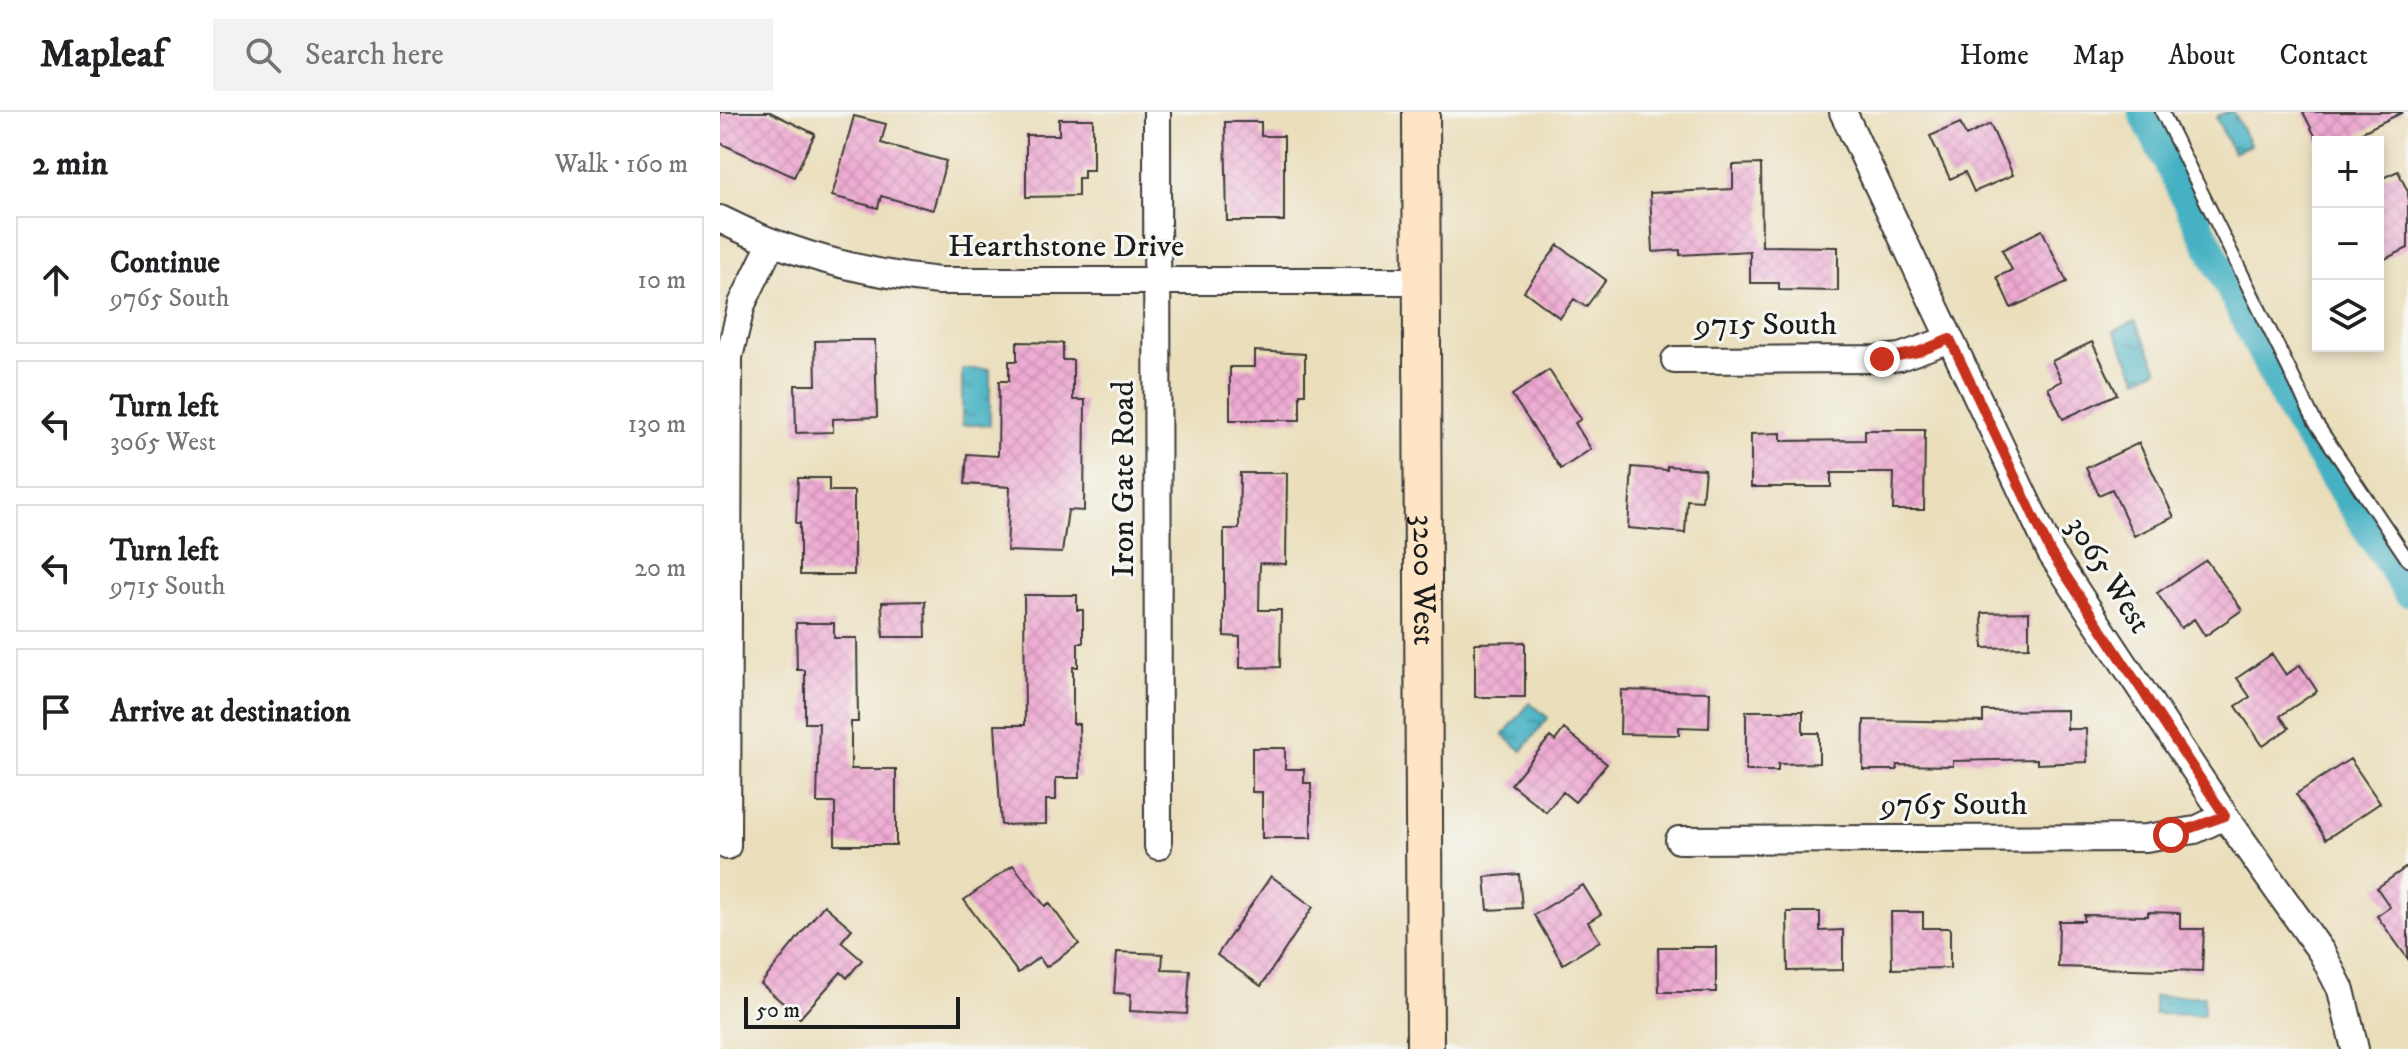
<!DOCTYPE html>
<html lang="en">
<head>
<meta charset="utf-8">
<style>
	body { margin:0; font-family:"IM FELL DW Pica",serif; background:#f2f2f2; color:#202124 }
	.controls { position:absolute; right:24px; top:24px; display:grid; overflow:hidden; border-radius:0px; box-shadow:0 4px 12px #0003 }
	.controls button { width:72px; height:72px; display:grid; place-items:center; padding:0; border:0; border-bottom:2px solid #e0e0e0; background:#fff; color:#202124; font:40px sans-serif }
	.scale { position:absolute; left:24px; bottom:20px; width:216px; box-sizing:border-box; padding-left:8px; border:4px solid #1c1c1c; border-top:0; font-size:22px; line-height:28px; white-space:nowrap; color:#1c1c1c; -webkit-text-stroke:6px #f6f6f2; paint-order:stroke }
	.stop { position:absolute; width:24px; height:24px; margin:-18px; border:6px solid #c8321e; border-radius:50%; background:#fff }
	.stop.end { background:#c8321e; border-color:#fff; box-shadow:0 2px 8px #0008 }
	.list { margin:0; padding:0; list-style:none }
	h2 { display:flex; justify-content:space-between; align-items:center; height:104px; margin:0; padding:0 32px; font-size:34px }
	h2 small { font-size:26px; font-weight:400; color:#757577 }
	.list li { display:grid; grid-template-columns:52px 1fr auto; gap:24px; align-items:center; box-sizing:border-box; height:128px; margin:0 16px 16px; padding:0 16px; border:2px solid #e0e0e0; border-radius:0px }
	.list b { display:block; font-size:30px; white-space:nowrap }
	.list p { margin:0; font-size:26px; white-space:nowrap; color:#757577 }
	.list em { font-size:26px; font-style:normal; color:#757577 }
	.icon { flex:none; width:44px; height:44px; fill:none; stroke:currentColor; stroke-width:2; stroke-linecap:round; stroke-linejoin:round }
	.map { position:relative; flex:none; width:1688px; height:937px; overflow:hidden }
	header { display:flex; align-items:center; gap:48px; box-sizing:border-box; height:112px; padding:0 40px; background:#fff; border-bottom:2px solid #e0e0e0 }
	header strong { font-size:38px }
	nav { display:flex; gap:44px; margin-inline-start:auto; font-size:28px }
	.search { width:560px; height:72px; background:#f2f2f2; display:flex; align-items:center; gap:20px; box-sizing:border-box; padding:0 28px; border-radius:0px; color:#757577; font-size:30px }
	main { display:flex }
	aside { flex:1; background:#fff }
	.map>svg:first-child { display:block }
	.water { fill:url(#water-ripples); stroke:#30666f; stroke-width:2 }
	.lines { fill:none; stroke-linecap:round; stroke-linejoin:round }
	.canal { stroke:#44b1c2; stroke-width:30 }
	.building { fill:url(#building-cross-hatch) }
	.lane-casing { stroke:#3b3934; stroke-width:16 }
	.street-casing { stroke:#3b3934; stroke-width:30 }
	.secondary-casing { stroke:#3b3934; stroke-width:40 }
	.lane { stroke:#fff; stroke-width:12 }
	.street { stroke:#fff; stroke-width:26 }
	.secondary { stroke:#fde5c5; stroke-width:36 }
	.route { stroke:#c8321e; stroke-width:10 }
	.labels { text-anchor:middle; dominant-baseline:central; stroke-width:6; stroke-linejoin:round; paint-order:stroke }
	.street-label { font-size:32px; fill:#1c1c1c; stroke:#f6f6f2 }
</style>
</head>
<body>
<header>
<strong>Mapleaf</strong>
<div class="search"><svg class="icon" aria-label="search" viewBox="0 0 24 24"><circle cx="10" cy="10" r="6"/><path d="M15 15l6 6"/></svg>Search here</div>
<nav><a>Home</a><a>Map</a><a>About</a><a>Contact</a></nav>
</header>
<main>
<aside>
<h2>2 min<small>Walk · 160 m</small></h2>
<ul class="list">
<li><svg class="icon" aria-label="ahead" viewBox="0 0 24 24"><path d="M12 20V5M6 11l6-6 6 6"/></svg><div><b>Continue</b><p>9765 South</p></div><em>10 m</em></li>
<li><svg class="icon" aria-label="left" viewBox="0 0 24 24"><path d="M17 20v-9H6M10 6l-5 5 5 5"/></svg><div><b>Turn left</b><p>3065 West</p></div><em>130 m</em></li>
<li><svg class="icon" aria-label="left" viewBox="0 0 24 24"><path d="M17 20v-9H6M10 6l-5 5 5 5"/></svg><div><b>Turn left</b><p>9715 South</p></div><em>20 m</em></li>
<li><svg class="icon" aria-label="arrive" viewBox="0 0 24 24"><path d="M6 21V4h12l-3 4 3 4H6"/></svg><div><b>Arrive at destination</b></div></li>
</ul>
</aside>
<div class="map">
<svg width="1688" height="937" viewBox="0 0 1688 937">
	<defs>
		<pattern id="water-ripples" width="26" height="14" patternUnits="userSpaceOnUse" patternTransform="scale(2)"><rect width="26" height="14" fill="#44b1c2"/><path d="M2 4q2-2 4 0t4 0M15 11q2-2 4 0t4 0" fill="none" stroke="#388f9d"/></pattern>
		<pattern id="building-cross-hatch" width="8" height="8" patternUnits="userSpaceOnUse" patternTransform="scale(2)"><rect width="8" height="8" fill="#eea9d2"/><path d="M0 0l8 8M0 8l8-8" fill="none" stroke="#cc91b4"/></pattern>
	</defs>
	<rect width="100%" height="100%" fill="#f6f6f2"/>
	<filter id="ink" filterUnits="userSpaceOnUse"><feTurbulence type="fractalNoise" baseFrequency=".0125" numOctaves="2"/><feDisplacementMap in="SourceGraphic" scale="16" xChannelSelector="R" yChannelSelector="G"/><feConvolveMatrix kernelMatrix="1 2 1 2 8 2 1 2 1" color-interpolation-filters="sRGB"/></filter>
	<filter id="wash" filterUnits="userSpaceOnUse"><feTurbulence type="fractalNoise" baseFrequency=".006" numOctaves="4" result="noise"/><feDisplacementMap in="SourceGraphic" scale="32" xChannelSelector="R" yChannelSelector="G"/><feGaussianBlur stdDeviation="1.8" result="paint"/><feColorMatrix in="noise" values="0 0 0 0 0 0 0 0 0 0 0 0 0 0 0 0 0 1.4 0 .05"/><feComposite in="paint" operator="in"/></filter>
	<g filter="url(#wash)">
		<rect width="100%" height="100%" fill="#eadebb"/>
		<path class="water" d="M1507 0H1514L1530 33 1513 41 1496 5Z
			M1415 209 1438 257 1418 267 1394 219Z
			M242 257H270V313H242Z
			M810 591 828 606 802 639 783 623Z
			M1434 884H1484V903L1434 902Z"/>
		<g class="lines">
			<path class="canal" d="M1423 0 1571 299 1688 480"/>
		</g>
		<g id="blocks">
			<path class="building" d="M0 0H50L95 22 74 65 0 31Z
				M1583 0H1683L1622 30H1598Z
				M134 4 166 12 161 31 226 49 213 98 161 84 158 96 112 84Z
				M339 7H373V58H364V66H358V84L306 85V23H339Z
				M505 10H541V24H564V109H507Z
				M1240 11 1246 24 1270 12 1293 63 1254 80 1245 60 1230 67 1210 24Z
				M1041 52 1042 134 1118 135V179L1059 178V171H1030V139L960 143V138L933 140 930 81 1013 77V53Z
				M1678 59 1688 80V136L1665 147 1658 132V68Z
				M1322 118 1347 170 1291 196 1277 165 1292 158 1282 138Z
				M838 133 886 168 866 195 854 187 840 206 804 179Z
				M128 228H155L157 305 113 307V320L76 321 75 273H96L95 229Z
				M297 230 343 231V248H353V288H365L364 399 348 398 342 441 287 439 290 375 245 372 247 342 278 344 279 269H289V249H297Z
				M1372 230 1397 282 1343 307 1328 276 1342 269 1332 249Z
				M535 239 585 242V282H580V308H510V255H535Z
				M829 258 861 307 855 311 871 337 841 357 792 283Z
				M1145 318H1205L1204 398H1173L1174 361H1111V375H1031V322L1061 321V329L1145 328Z
				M1419 331 1454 405 1414 424 1392 377 1379 383 1366 356Z
				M947 354 985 357 982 389 967 388 965 421 908 416 912 355 947 358Z
				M520 361H567L566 452 540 451 539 498H561L560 555 520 556V525L504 524V417H519Z
				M78 366H109V379H134V463H80V411H76Z
				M1486 448 1522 498 1485 524 1474 507 1461 516 1437 481Z
				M304 483H357V498H363V531H358V555H353V612H359L360 666H336V688H326V712L281 713 275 613H305Z
				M205 489 206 525H163L162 490Z
				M1309 500V535L1263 536 1262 501Z
				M76 511H114V526H137L138 610H131V657H176V733H115V691H97L99 611H85V558H77Z
				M805 530V585H755V531Z
				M1552 542 1566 563 1580 553 1597 579 1560 604 1569 616 1543 634 1516 594 1530 585 1517 566Z
				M901 578 990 580 989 616 959 615V623L900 622Z
				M1347 598V617H1366L1367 650 1317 652V647L1233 649V654L1177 653V658H1143L1144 608 1263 610V599Z
				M1026 599H1083V621H1099V651L1058 652V659H1026Z
				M844 617 887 652 855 690 843 680 826 700 791 672 830 625 835 629Z
				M532 636H565V657H584V671H591V726H542V680H532Z
				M1630 647 1660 691 1606 727 1576 682Z
				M293 753 325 794 329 791 359 832 326 855 319 845 298 861 244 788Z
				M1688 754V847L1657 804 1670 795 1657 776Z
				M799 762 802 796 768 798 765 765Z
				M551 764 593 795 541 874 497 843Z
				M863 773 881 802 868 810 880 829 843 852 814 803Z
				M104 793 132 817 121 830 142 848 127 866 121 860 80 906 41 872Z
				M1067 800H1100V819L1123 818V858L1068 859Z
				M1171 800H1203V816H1230V856L1172 857Z
				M1428 800 1460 801V817H1484L1482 859 1338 855 1339 809H1364V803L1428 804Z
				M938 835H996V880H939Z
				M397 840 443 842 442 857 470 858 467 902 410 899 411 882 394 881Z"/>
		</g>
	</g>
	<g filter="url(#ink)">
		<use href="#blocks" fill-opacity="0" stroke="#3b3934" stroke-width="2"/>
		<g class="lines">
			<g class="lane-casing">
				<path id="lane" d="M1442 0 1595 310 1688 448"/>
			</g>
			<g class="street-casing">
				<path id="street" d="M437 0 438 734
					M1123 0 1331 441 1505 704 1602 841 1621 878 1635 937
					M0 107C69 142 142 161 219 169H702
					M955 248 1162 247 1180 245 1230 227
					M959 728 1426 726 1475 718 1505 704
					M7 734 9 245 22 192 51 132"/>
			</g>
			<g class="secondary-casing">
				<g id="secondary">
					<path id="s1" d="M701 0 705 937"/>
				</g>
			</g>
			<use href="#lane" class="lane"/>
			<use href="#street" class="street"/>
			<use href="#secondary" class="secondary"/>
		</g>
	</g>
	<g class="lines" filter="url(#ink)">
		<path class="route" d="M1162 247 1198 240 1230 227 1331 441 1505 704 1451 723"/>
	</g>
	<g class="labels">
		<g class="street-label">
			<text x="346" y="135">Hearthstone Drive</text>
			<text x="1046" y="213">9715 South</text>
			<text transform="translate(404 367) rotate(-90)">Iron Gate Road</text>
			<text transform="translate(1388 463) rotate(58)">3065 West</text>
			<text stroke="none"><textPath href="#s1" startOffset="468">3200 West</textPath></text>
			<text x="1234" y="693">9765 South</text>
		</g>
	</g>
</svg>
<div class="controls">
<button>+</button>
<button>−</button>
<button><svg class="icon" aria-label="layers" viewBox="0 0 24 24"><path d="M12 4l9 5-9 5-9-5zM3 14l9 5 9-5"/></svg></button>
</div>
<div class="scale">50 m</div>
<div class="stop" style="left:1451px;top:723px"></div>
<div class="stop end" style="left:1162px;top:247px"></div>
</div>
</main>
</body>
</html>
